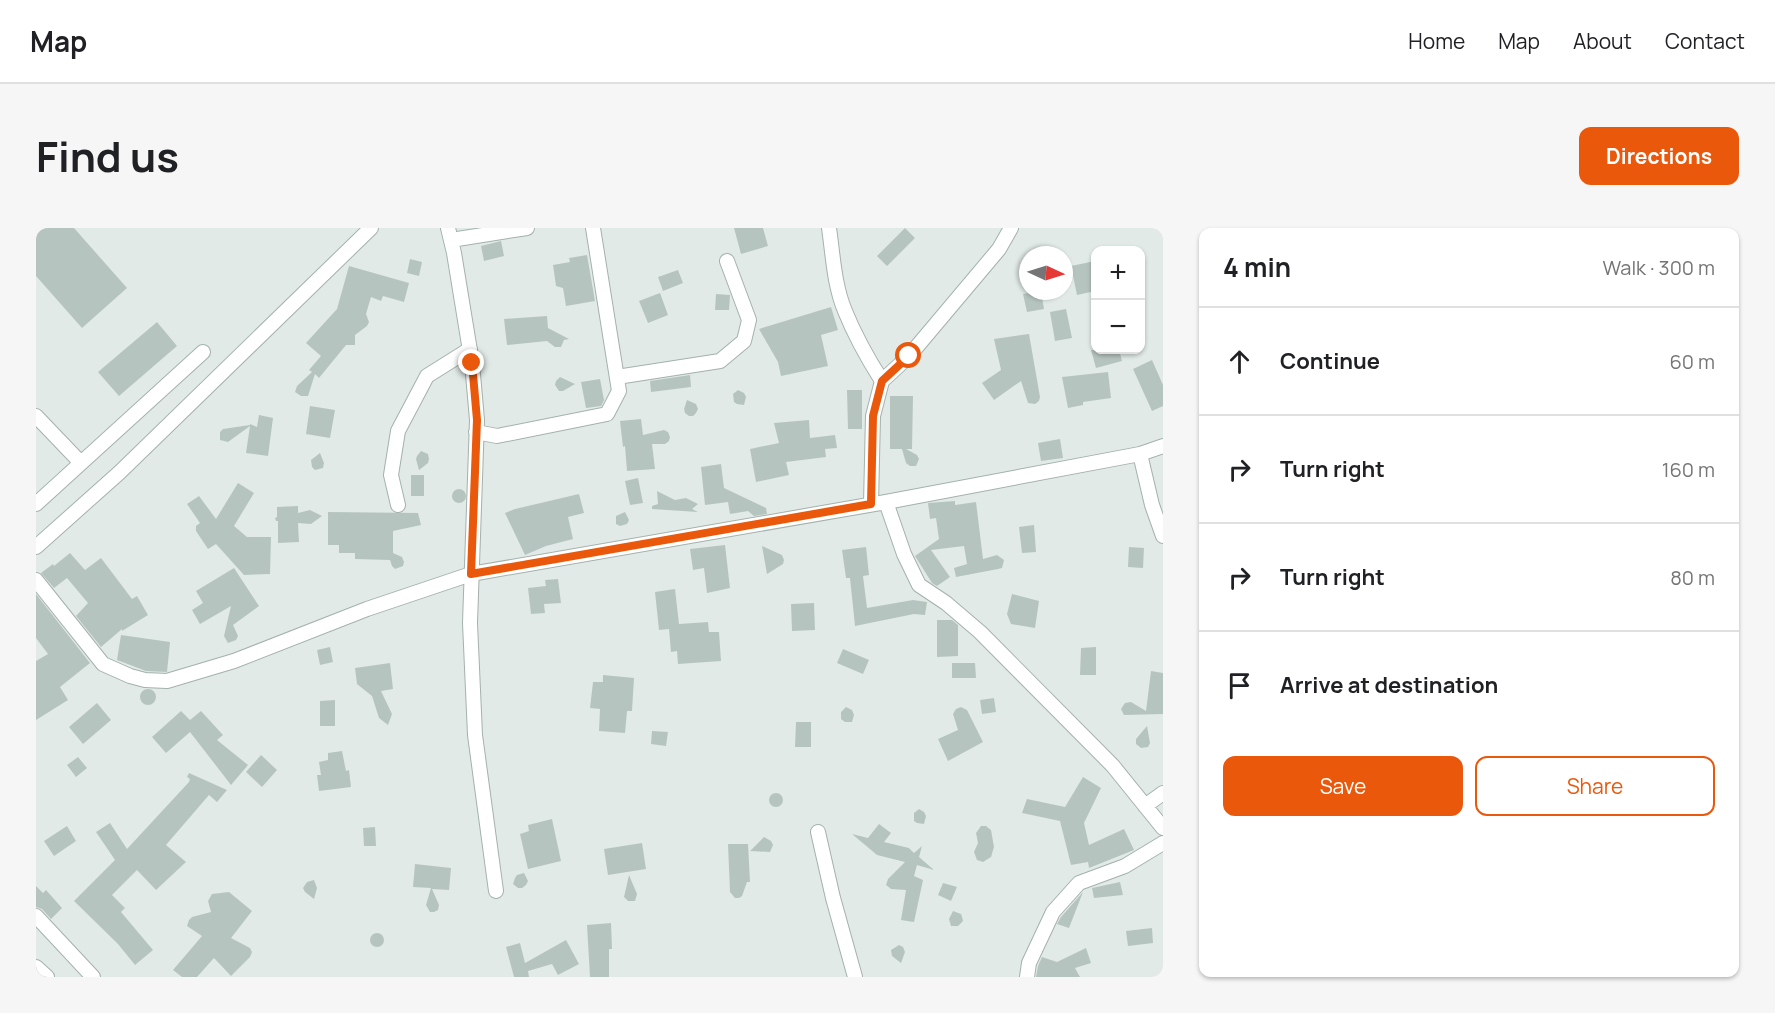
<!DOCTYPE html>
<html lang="en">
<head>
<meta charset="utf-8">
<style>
	body { margin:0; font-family:Manrope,sans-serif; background:#f6f6f6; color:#202124 }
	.controls { position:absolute; right:18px; top:18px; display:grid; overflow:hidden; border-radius:12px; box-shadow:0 2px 4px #0004 }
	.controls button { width:54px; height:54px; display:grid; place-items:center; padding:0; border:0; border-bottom:2px solid #e0e0e0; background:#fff; color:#202124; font:30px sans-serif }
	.compass { position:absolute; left:983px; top:18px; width:54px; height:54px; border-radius:50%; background:#fff; box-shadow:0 2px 4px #0004; rotate:94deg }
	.stop { position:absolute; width:18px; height:18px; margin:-14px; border:4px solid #ea580c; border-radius:50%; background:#fff }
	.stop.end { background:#ea580c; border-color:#fff; box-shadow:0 2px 6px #0008 }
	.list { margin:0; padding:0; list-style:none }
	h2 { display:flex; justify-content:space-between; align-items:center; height:78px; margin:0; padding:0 24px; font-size:26px }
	h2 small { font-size:20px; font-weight:400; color:#757577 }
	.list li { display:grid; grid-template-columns:39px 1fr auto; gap:18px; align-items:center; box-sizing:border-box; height:108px; padding:0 24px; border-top:2px solid #e0e0e0 }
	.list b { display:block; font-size:22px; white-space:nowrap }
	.list em { font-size:20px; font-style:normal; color:#757577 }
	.actions { display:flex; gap:12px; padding:18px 24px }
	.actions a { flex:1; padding:14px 0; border:2px solid #ea580c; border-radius:12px; text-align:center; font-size:21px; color:#ea580c }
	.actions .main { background:#ea580c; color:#fff }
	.icon { flex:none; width:33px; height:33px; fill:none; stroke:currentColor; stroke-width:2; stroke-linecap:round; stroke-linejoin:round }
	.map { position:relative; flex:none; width:1127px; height:749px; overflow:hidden; border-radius:12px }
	header { display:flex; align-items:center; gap:36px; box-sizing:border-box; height:84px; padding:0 30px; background:#fff; border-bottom:2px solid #e0e0e0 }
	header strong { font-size:28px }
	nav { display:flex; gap:33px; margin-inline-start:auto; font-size:21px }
	.intro { display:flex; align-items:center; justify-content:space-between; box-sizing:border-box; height:144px; padding:0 36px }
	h1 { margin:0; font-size:42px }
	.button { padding:15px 27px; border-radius:12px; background:#ea580c; color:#fff; font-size:21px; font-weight:700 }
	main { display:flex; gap:36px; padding:0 36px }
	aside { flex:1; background:#fff; border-radius:12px; box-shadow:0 2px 4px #0004 }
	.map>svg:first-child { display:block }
	.building { fill:#b6c4bf }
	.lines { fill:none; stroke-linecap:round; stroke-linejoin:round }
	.street-casing { stroke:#a4b1ad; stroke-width:16 }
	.street { stroke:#fff; stroke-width:14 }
	.route { stroke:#ea580c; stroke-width:8 }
</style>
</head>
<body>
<header>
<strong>Map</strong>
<nav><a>Home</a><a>Map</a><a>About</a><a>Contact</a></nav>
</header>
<div class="intro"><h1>Find us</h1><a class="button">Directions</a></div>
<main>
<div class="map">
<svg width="1127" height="749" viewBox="0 0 1127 749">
	<rect width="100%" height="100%" fill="#e1eae6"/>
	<path class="building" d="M0 0H38L91 60 46 100 0 48Z
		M698 0H727L732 18 705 26Z
		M869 0 879 10 851 38 841 28Z
		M465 13 468 28 448 33 445 18Z
		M551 27 559 73 530 78 527 60 520 58 517 37 534 34 533 30Z
		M374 31 386 34 383 48 371 45Z
		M1059 33V63L1041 67 1035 38Z
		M313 38 373 55 368 74 347 68 345 73 335 69 330 86 333 94 331 98 319 107V117H310L283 150 279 146 272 168H265L259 164 261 158 276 144 273 142 285 128 270 115 301 81Z
		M642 42 647 55 627 63 622 49Z
		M1005 63 1008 81 991 84 987 66Z
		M624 65 632 87 612 95 603 73Z
		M680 66 694 67 693 82H679Z
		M795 79 802 102 785 107 792 138 745 148 742 134 723 101Z
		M1030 81 1036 110 1019 113 1014 84Z
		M511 88 512 100 533 111 528 112 525 119H519L511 113 471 117 468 91Z
		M121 94 141 118 83 168 62 144Z
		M993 106 1004 169 1003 173 999 176 992 175 985 153 958 172 946 155 965 142 958 111Z
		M1055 122H1083L1086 133 1060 140Z
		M1116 132 1127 157V178L1116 183 1097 141Z
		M1072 144 1075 170 1047 174V177L1032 180 1026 149Z
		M654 147 655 159 615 164 614 153Z
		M524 149 539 156 527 163H523L519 157 520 153Z
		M564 151 568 172 565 178 550 180 545 154Z
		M702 162 708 165 710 169 708 177 701 176 698 174 697 166Z
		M811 162H826V201H812Z
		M854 168H877L876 221H870L881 227 883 231 880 238H874L870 235 866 221H854Z
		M651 172 660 176 662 181 660 185 657 188H653L649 185 648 181Z
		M274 178 299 182 294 210 270 206Z
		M223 187 237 190 232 228 210 225 214 198 192 214 184 212V204L187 201 214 197V196L221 199Z
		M605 191 607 207 628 202 632 204 634 209 633 213 629 216H616L619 241 591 243 589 218 587 219 584 193Z
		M773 192 774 210 799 207 801 220 789 221 790 229 750 234 753 247 720 254 714 221 743 215 738 195Z
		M1024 211 1027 230 1005 233 1002 215Z
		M385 223 392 226 393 231 392 235 383 242 380 231 381 228Z
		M284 225 288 235 287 240 279 242 276 239 275 232Z
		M685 236 688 260 730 280 731 286 718 288 712 283 694 286 692 274 669 277 665 239Z
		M375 247H388V268H375Z
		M602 250 607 275 594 277 589 253Z
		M202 255 218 265 198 298 211 309H235L234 346 208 347 180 316 172 321 160 303V298L164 295 151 276 163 268 180 291Z
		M416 268a7 7 0 1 1 14 0a7 7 0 1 1-14 0Z
		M621 263 639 272 650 270 662 276 656 281 662 284 616 281V278L622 276Z
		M543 266 548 285 532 289 537 311 510 318 489 327 469 285 479 281Z
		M919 273V277L940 274 947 331 961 327 968 332 966 340 962 341 920 349 918 340 931 336 928 318 895 322 914 349 901 358 896 355 879 328 903 311 900 290 894 291 892 275Z
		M262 278V285L274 282 286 288 275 296 262 295 263 314 242 315V293H240L239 290 241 289V279Z
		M292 284 382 285 385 297 357 303V325L366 329 368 334 367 338 359 341 356 338 354 332 319 331V325H303V317H292Z
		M589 284 593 292 591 296 584 298 580 296V288Z
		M998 297 1000 324 986 325 983 299Z
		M689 317 694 360 671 365 668 340 657 342 654 321Z
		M726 318 746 327 748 332 747 336 731 346Z
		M830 319 833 347 827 348 831 380 877 372 891 374 889 387 878 386 819 398 814 350H810L806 322Z
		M1093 319 1108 320 1107 340 1092 339Z
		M34 325 49 342 65 330 96 371 101 368 112 387 86 403V401L65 419 40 388 52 375 31 350 18 360 5 345 17 336 18 338Z
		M198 340 223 378 197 397 202 408 200 412 192 415 188 408 195 378 164 396 156 382 167 375 160 363Z
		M522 351 525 375 508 376 509 385 495 386 492 360 510 358 509 352Z
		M639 361 643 396 672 394 673 404H683L685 433 642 436 641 423 635 424 633 401 623 402 619 364Z
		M0 366 54 435 24 459 32 472 0 492V433L12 426 0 410Z
		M976 366 1003 373 999 400 975 396 971 386Z
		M778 375 779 402 756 403 755 376Z
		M901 392H916L922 397V428L901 429Z
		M85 407 134 414 131 444 110 443 81 432Z
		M294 419 297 434 284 437 281 422Z
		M1060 419V447H1044L1045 420Z
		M807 421 833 432 827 446 801 435Z
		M354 435 357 461 345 463 356 486 352 497 343 490 336 468 321 456 319 440Z
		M916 435H939L940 450H916Z
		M1115 443 1127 445V486L1088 487 1085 481 1089 475 1095 474 1110 483Z
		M567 447 598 450 596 483H591L589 505 563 503 564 481 554 480 557 454H567Z
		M104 469a8 8 0 1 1 16 0a8 8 0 1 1-16 0Z
		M958 470 960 484 946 486 944 472Z
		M299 472V498H284V473Z
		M61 475 75 492 47 516 33 499Z
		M810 479 816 482 818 487 816 494H809L805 491V484Z
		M925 479 931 482 947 514 912 533 902 511 922 502 917 486 920 481Z
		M145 483 154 492 165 483 187 507 181 512 212 537 195 557 154 504 130 525 116 509Z
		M760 494H775V519H759Z
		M1111 498 1114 515 1112 519 1105 520 1100 516V511Z
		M616 503 632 504 630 518 615 516Z
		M306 523 310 543 313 542 315 559 283 563 281 547H285L283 534 292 532V525Z
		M225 527 241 542 226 559 210 544Z
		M42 529 51 540 40 549 31 537Z
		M153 545 191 562 181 574 173 567 130 617 150 634 120 662 101 642 76 667 89 680 85 684 117 722 99 737 82 716 38 673 79 632 60 604 74 595 91 621 153 554 154 551 151 549Z
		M1047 549 1065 560 1048 595 1053 617 1088 601 1098 622 1053 640 1052 634 1035 637 1024 593 986 585 991 571 1029 579Z
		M733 572a7 7 0 1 1 14 0a7 7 0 1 1-14 0Z
		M883 581 888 584 890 588 888 596 881 595 878 593V585Z
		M516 591 525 633 492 641 484 606 493 603 492 597Z
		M843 596 855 605 848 614 873 620 878 625 886 618 883 629 898 642 881 637 878 648 887 652 878 694 865 692 870 662 855 661 850 657 852 651 869 634 841 627 816 606 832 610Z
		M31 598 40 613 18 628 8 613Z
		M945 598H950L955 602 958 619 955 629 947 634 941 632 938 624 942 615 940 605Z
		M339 599 340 618H328L327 600Z
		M728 609 735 613 737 617 734 624 714 623Z
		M606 615 610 641 572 647 568 621Z
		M692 616H712L714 654H711L706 668 703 670H699L694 664Z
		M379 636 415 640 413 662 396 661 403 677 402 682 398 684H394L390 677 395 660 377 659Z
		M488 645 492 653 490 657 486 660H482L477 656 479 650 481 647Z
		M593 647 601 666 599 673H592L588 669Z
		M278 652 281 660 278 671 269 664 267 660 271 654Z
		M1084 654 1087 667 1058 670 1056 660Z
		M907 655 921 659 915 673 902 667Z
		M0 658 7 665 10 662 26 680 15 691 6 681 0 679Z
		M193 664 216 683 195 710 214 720 216 724 214 729 195 748 178 730 161 749H146L137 742 166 708 151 698 153 692 156 689 175 684 172 673 176 666Z
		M1047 664 1033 700 1021 696 1025 689Z
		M917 683 925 686 926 689 927 693 922 698H915L913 691Z
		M575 695 576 721H573V749H554L551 697Z
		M1116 700 1117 715 1092 718 1090 703Z
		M334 712a7 7 0 1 1 14 0a7 7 0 1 1-14 0Z
		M530 712 543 736 522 747 516 736 492 743 493 749H478L470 719 484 715 489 735Z
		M863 717 867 719 869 724 865 735 856 728 855 722Z
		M1050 720 1055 735 1039 740 1044 749H1000L1002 738 1006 729 1021 734Z"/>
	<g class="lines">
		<g class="street-casing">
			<path id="street" d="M412 0 418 25 436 135 441 192 434 395 439 507 460 663
				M793 0C797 27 798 57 809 83 819 108 832 131 846 153L837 188 835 276
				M415 12 491 0
				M581 149 684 133 708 113 713 92 691 33
				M846 153 873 128 963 21 975 0
				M0 188 45 235
				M440 204 461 208 571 186 583 163 557 0
				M1104 226 1116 277 1127 308
				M850 274 868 326 883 357 910 375 944 404 1077 538 1127 600
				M0 276 167 124
				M362 277 355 247 362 203 391 148 434 121
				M0 319 84 244 335 0
				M0 352 67 436 94 448 109 452 131 453 198 433 331 381 435 346 850 274 1104 226 1127 218
				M1109 578 1127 565
				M782 604 797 670 819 749
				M0 688 57 749
				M0 739 11 749
				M991 749 993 735 1017 684 1043 655 1089 638 1127 615"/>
		</g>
		<use href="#street" class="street"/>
	</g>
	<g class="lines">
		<path class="route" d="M436 135 441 192 435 346 835 276 837 188 846 153 873 128"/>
	</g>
</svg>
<div class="controls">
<button>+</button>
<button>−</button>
</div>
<svg class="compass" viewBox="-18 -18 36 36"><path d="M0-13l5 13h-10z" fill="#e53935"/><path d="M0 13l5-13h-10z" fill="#757577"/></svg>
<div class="stop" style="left:873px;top:128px"></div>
<div class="stop end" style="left:436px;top:135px"></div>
</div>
<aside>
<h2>4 min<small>Walk · 300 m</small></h2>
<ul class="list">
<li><svg class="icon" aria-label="ahead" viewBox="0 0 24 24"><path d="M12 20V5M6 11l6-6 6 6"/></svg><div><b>Continue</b></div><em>60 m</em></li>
<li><svg class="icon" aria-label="right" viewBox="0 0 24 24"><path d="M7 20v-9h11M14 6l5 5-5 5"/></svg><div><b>Turn right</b></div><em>160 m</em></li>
<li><svg class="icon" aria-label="right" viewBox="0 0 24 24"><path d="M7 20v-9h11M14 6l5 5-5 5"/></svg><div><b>Turn right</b></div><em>80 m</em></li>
<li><svg class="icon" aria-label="arrive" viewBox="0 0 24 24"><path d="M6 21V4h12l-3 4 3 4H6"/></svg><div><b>Arrive at destination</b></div></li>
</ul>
<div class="actions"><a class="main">Save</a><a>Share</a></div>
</aside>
</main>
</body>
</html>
